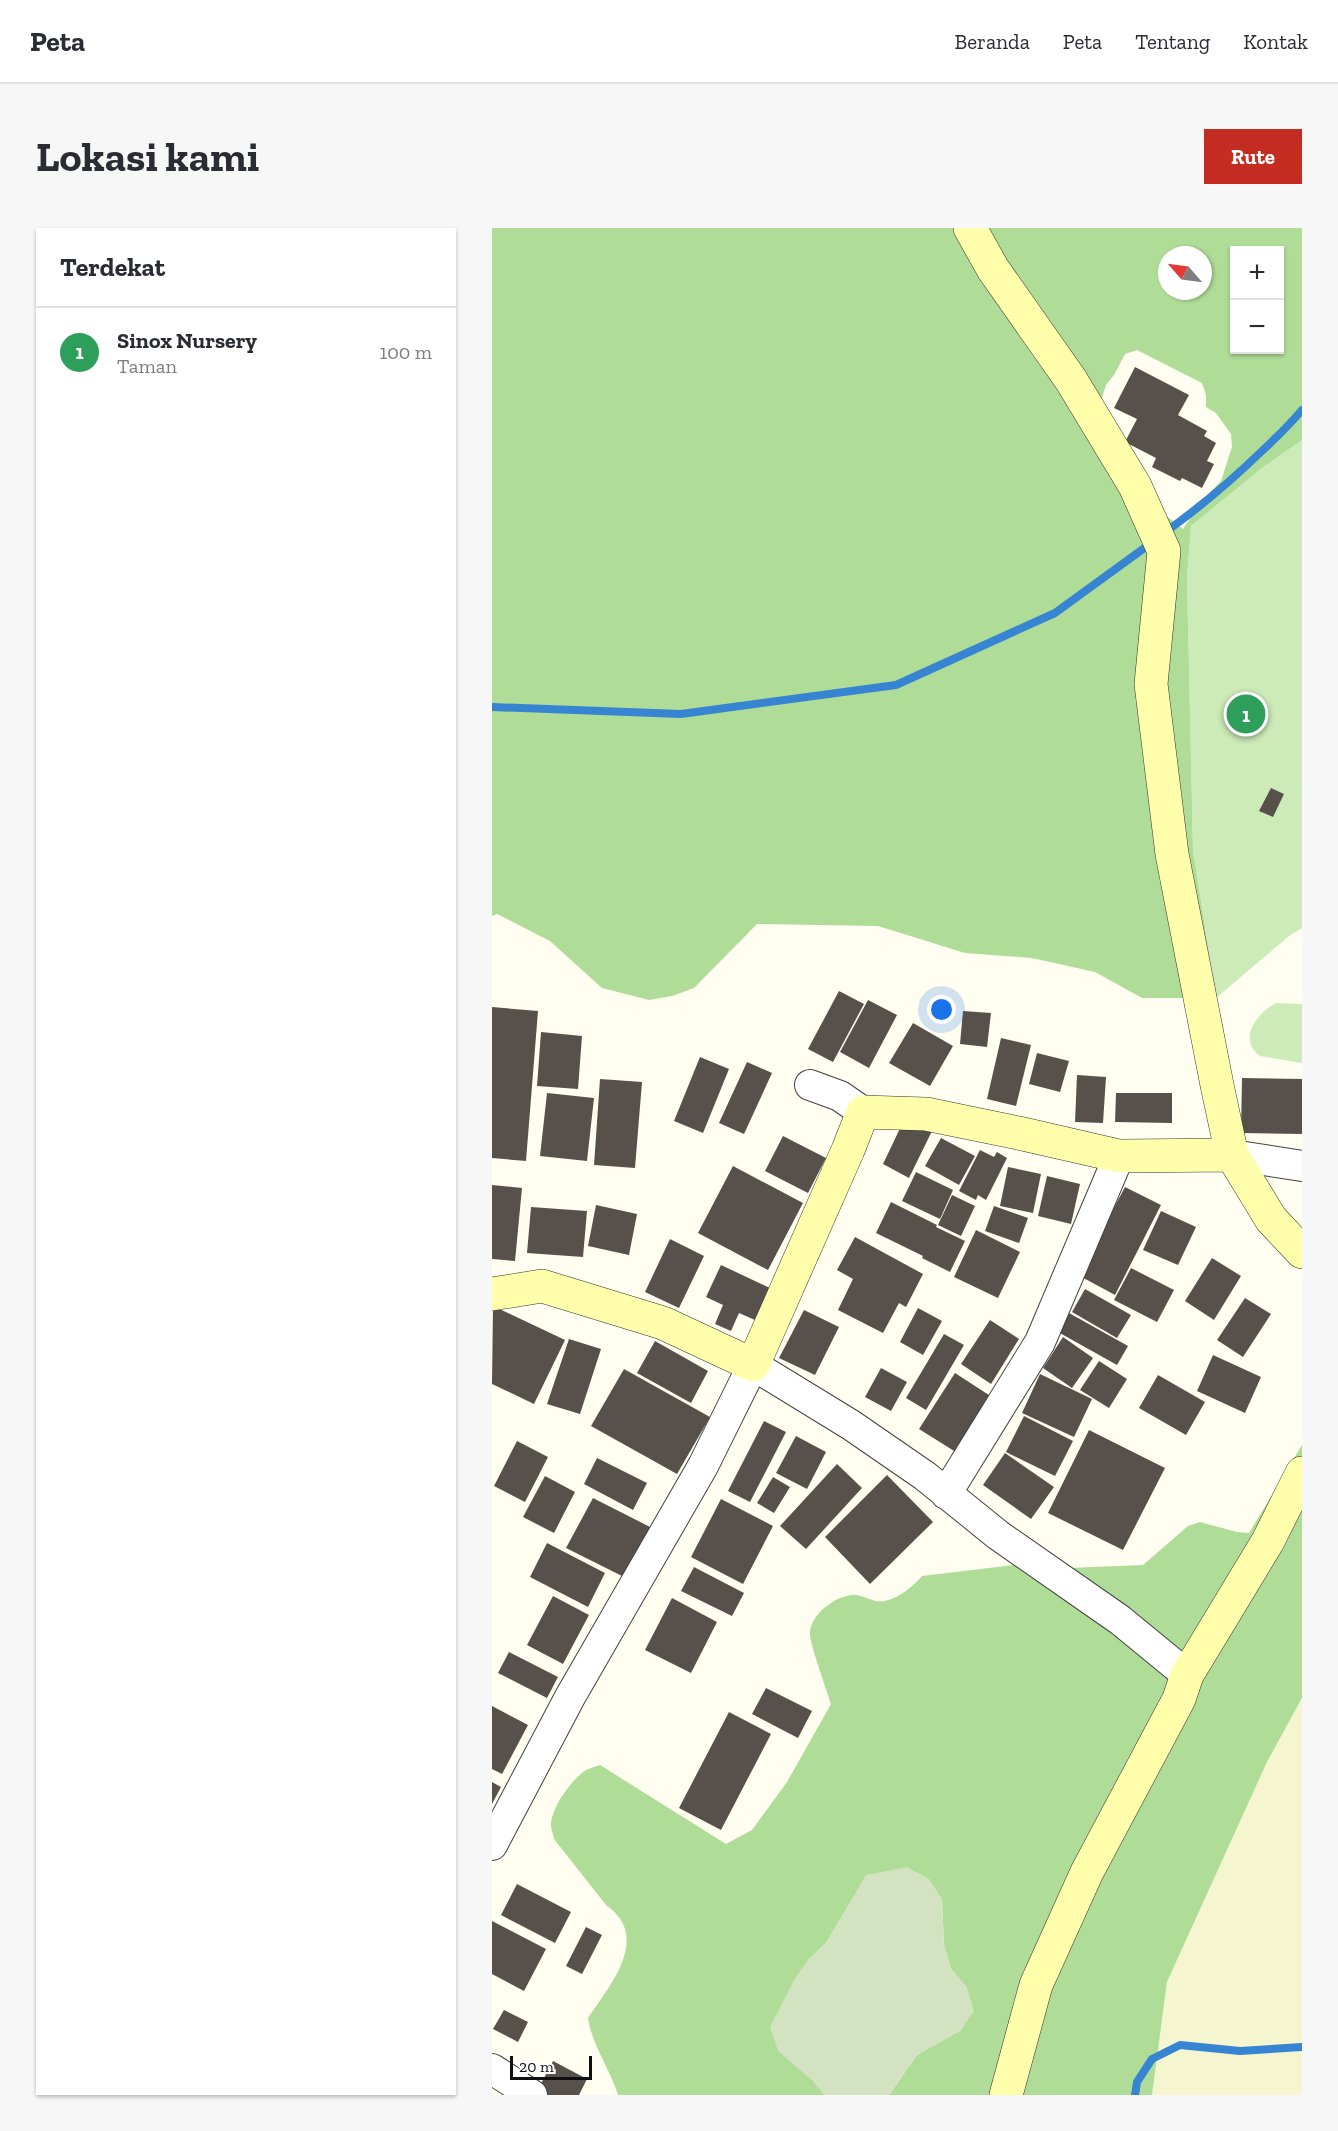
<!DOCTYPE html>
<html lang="id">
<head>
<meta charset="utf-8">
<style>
	body { margin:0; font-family:"Zilla Slab",serif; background:#f7f7f7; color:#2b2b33 }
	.controls { position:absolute; right:18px; top:18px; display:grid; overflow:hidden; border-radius:0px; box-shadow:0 2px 4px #0004 }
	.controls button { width:54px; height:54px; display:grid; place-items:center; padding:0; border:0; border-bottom:2px solid #e1e1e2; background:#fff; color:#2b2b33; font:30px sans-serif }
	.compass { position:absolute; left:666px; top:18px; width:54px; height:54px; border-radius:50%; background:#fff; box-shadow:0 2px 4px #0004; rotate:298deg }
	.scale { position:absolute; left:18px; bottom:15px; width:82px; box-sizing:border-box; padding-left:6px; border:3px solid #0f0f0f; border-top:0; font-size:16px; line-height:21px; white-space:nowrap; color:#0f0f0f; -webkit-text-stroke:4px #fff; paint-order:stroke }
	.you { position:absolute; left:450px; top:782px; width:21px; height:21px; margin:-15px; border:4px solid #fff; border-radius:50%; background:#1a73e8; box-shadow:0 0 0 9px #1a73e833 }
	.badge { display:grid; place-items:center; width:39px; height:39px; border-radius:50%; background:#c42b21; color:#fff; font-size:20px; font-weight:700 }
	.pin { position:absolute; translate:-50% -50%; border:3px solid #fff; box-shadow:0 2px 6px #0006 }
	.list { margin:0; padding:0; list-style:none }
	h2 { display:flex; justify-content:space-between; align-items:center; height:78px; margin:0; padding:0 24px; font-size:26px }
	h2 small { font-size:20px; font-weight:400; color:#7c7c81 }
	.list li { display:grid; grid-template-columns:39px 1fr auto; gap:18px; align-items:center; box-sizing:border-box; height:90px; padding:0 24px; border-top:2px solid #e1e1e2 }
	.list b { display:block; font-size:22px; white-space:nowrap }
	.list p { margin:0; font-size:20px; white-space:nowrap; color:#7c7c81 }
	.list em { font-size:20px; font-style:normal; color:#7c7c81 }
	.map { position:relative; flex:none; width:810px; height:1867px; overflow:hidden; border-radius:0px }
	header { display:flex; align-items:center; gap:36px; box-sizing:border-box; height:84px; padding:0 30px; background:#fff; border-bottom:2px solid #e1e1e2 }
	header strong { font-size:28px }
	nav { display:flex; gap:33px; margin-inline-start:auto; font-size:21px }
	.intro { display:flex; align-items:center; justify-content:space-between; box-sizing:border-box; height:144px; padding:0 36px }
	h1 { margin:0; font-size:42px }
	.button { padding:15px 27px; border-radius:0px; background:#c42b21; color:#fff; font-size:21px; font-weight:700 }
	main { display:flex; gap:36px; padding:0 36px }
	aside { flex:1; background:#fff; border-radius:0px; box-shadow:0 2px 4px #0004 }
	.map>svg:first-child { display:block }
	.farmland { fill:#f5f6cf }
	.green { fill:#cdebb8 }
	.forest { fill:#afdd97; fill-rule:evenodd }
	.cemetery { fill:#d3e2c0 }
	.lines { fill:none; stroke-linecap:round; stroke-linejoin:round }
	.stream { stroke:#3784d2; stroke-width:8 }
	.building { fill:#58514b }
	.street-casing { stroke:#424242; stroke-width:32 }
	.secondary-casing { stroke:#313131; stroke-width:34 }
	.street { stroke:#fff; stroke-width:30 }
	.secondary { stroke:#ffffab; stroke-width:33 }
</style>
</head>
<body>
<header>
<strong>Peta</strong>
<nav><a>Beranda</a><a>Peta</a><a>Tentang</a><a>Kontak</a></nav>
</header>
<div class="intro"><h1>Lokasi kami</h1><a class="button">Rute</a></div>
<main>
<aside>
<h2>Terdekat<small></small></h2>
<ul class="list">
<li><span class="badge" style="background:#2e9e5b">1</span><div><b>Sinox Nursery</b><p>Taman</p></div><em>100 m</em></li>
</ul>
</aside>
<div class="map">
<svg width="810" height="1867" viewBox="0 0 810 1867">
	<rect width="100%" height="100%" fill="#fffef0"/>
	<path class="farmland" d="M810 1470V1867H660L675 1754 775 1534Z"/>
	<path class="green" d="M810 212V700L797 708 724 770 701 622 695 350 699 298 770 240Z
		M784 775 810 776V835L768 828C745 811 765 785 784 775Z"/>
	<path class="forest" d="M0 0H810V212L770 240 699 298 695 350 701 622 724 770H650L603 744 540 730 473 725 386 698 265 696 202 760 180 768 157 772 110 760 58 713 5 686 0 688ZM742 22H788V122H742ZM675 27H711V63H675ZM645 122 710 155 714 167V179L724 185 739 206 740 219 729 253 709 274 691 301 673 287 607 179 614 157 622 147 633 126Z
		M810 1217V1470L775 1534 675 1754 660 1867H397L425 1827 469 1802 475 1760 459 1741 452 1717 450 1671 374 1648 334 1715 316 1732 322 1854 333 1867H126C118 1841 100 1817 96 1790 118 1757 160 1709 114 1677L62 1611C61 1606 59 1601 59 1597 59 1580 80 1551 94 1542 98 1540 103 1539 108 1537L234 1616 260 1602 295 1554 339 1476C335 1463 317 1414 318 1405 319 1386 342 1369 360 1367 367 1366 376 1371 383 1373 400 1376 420 1360 430 1348L538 1335 549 1341 651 1337 696 1298 708 1294 745 1304 757 1305Z"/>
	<path class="cemetery" d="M415 1639 437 1651 450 1671 452 1717 459 1741 475 1760 482 1783 469 1802 425 1827 397 1867H333L322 1854 286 1823 278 1799 302 1752 316 1732 334 1715 374 1647Z"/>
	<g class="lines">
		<path class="stream" d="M672 305C707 280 740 252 771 222 785 209 798 196 810 182
			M0 479 189 486 404 457 563 385 662 313
			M643 1867 645 1854 660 1831 688 1817 748 1823 810 1819"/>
	</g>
	<path class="building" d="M643 139 697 167 686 187 715 203 712 208 724 215 715 233 722 236 710 260 690 250 688 253 660 239 664 230 633 214 645 191 622 180Z
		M779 560 792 566 781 589 767 583Z
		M347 763 372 776 341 834 316 821Z
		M376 772 405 787 377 840 348 824Z
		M0 779 46 783 34 933 0 930Z
		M471 783 499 785 495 819 468 816Z
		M421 795 461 818 438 858 397 835Z
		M49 804 90 808 86 861 45 858Z
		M509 810 539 817 524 878 495 871Z
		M545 825 577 833 568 864 537 856Z
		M208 829 237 841 211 905 182 893Z
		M255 834 280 845 252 906 227 895Z
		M585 847 614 849 611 895 583 894Z
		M750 850 810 851V906L749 905Z
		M108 851 150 854 143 940 102 937Z
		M55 865 102 870 95 933 48 928Z
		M624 865H680V895L623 894Z
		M413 890 440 903 417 950 391 936Z
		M291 908 334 930 316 965 273 943Z
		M449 910 483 928 467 957 433 938Z
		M488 922 502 929 505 924 515 930 494 972 486 967 484 972 467 963Z
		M241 938 311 975 276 1042 206 1005Z
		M516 939 549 946 541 985 508 978Z
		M424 944 461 962 448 991 410 973Z
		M555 948 588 956 579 996 546 988Z
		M0 957 30 960 23 1033 0 1031Z
		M633 959 669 977 623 1067 586 1047Z
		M460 967 483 978 469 1008 446 997Z
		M399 974 445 997 444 999 473 1013 458 1044 430 1030 431 1028 384 1005Z
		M104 977 145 986 137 1027 96 1018Z
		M502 978 536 990 527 1015 493 1003Z
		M39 979 95 983 91 1029 35 1025Z
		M669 983 704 999 686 1037 651 1022Z
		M484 1002 528 1024 506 1070 462 1049Z
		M363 1009 431 1046 414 1079 407 1075 391 1105 346 1082 361 1051 345 1042Z
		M178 1011 212 1028 187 1080 153 1064Z
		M720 1030 749 1048 722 1092 693 1073Z
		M229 1037 278 1060 263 1092 247 1085 239 1103 223 1096 231 1077 214 1069Z
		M639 1040 682 1062 665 1094 622 1072Z
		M593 1061 639 1087 625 1110 580 1084Z
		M753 1070 779 1086 751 1129 725 1112Z
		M1 1078 73 1112 42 1176 0 1156Z
		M426 1080 450 1093 431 1127 408 1114Z
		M312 1082 347 1099 323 1147 287 1130Z
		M577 1085 636 1118 625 1137 566 1104Z
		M498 1092 527 1111 499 1156 469 1136Z
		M452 1106 472 1117 434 1182 414 1170Z
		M571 1109 601 1130 580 1160 551 1140Z
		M77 1111 109 1121 88 1186 55 1176Z
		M163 1113 216 1143 199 1175 145 1145Z
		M721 1127 769 1149 753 1185 705 1163Z
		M607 1133 635 1151 617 1180 588 1162Z
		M389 1140 415 1154 399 1183 373 1169Z
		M132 1141 218 1189 185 1246 99 1198Z
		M463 1145 503 1171 467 1226 427 1201Z
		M548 1146 600 1171 582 1209 530 1185Z
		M666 1147 713 1174 694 1207 647 1180Z
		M532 1188 581 1213 563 1248 514 1224Z
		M272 1193 294 1204 258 1274 236 1263Z
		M597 1202 673 1240 631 1322 556 1285Z
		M304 1208 334 1224 315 1261 284 1245Z
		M25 1213 56 1229 33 1274 2 1258Z
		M513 1225 562 1259 539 1291 491 1257Z
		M105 1230 155 1255 141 1282 92 1256Z
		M345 1236 370 1260 314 1321 288 1298Z
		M395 1247 441 1294 378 1356 333 1309Z
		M53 1248 83 1264 62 1305 31 1289Z
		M281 1249 298 1259 282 1285 265 1275Z
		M101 1270 162 1301 136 1351 74 1320Z
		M229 1271 281 1298 251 1356 199 1329Z
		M55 1315 113 1345 96 1379 38 1349Z
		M202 1339 252 1365 240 1388 189 1363Z
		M61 1368 97 1387 71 1436 35 1417Z
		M180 1370 225 1394 199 1445 153 1422Z
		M17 1424 66 1449 55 1470 6 1445Z
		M274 1460 320 1483 306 1510 260 1486Z
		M0 1478 36 1497 10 1546 0 1541Z
		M237 1484 279 1506 229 1602 187 1580Z
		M0 1554 9 1559 0 1576Z
		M25 1656 79 1684 63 1715 9 1687Z
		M0 1693 54 1721 32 1763 0 1746Z
		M94 1699 110 1707 90 1746 74 1738Z
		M12 1782 36 1794 26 1814 1 1801Z
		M61 1833 95 1851 87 1867H48L44 1865Z"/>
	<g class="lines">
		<g class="street-casing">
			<path id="street" d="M318 857 348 868 371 884
				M740 927 810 938
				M454 1266 548 1114 627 928
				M0 1617 78 1469 211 1238 261 1137 359 1197 433 1248 506 1307 628 1392 695 1447
				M0 1841 40 1867"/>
		</g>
		<g class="secondary-casing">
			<path id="secondary" d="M478 0 501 41 579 152 643 258 672 323 659 456 680 626 725 857 740 927 779 991 810 1024
				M0 1066 50 1058 171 1095 261 1137 356 922 371 884 434 886 531 906 627 928 740 927
				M514 1867 544 1757 595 1644 687 1471 695 1447 776 1313 810 1245"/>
		</g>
		<use href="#street" class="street"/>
		<use href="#secondary" class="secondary"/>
	</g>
</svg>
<div class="controls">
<button>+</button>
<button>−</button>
</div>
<svg class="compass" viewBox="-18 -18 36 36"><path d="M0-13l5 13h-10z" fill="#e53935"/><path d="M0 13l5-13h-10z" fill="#7c7c81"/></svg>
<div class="scale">20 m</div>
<div class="you"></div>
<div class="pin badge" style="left:754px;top:486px;background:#2e9e5b">1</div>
</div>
</main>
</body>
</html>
